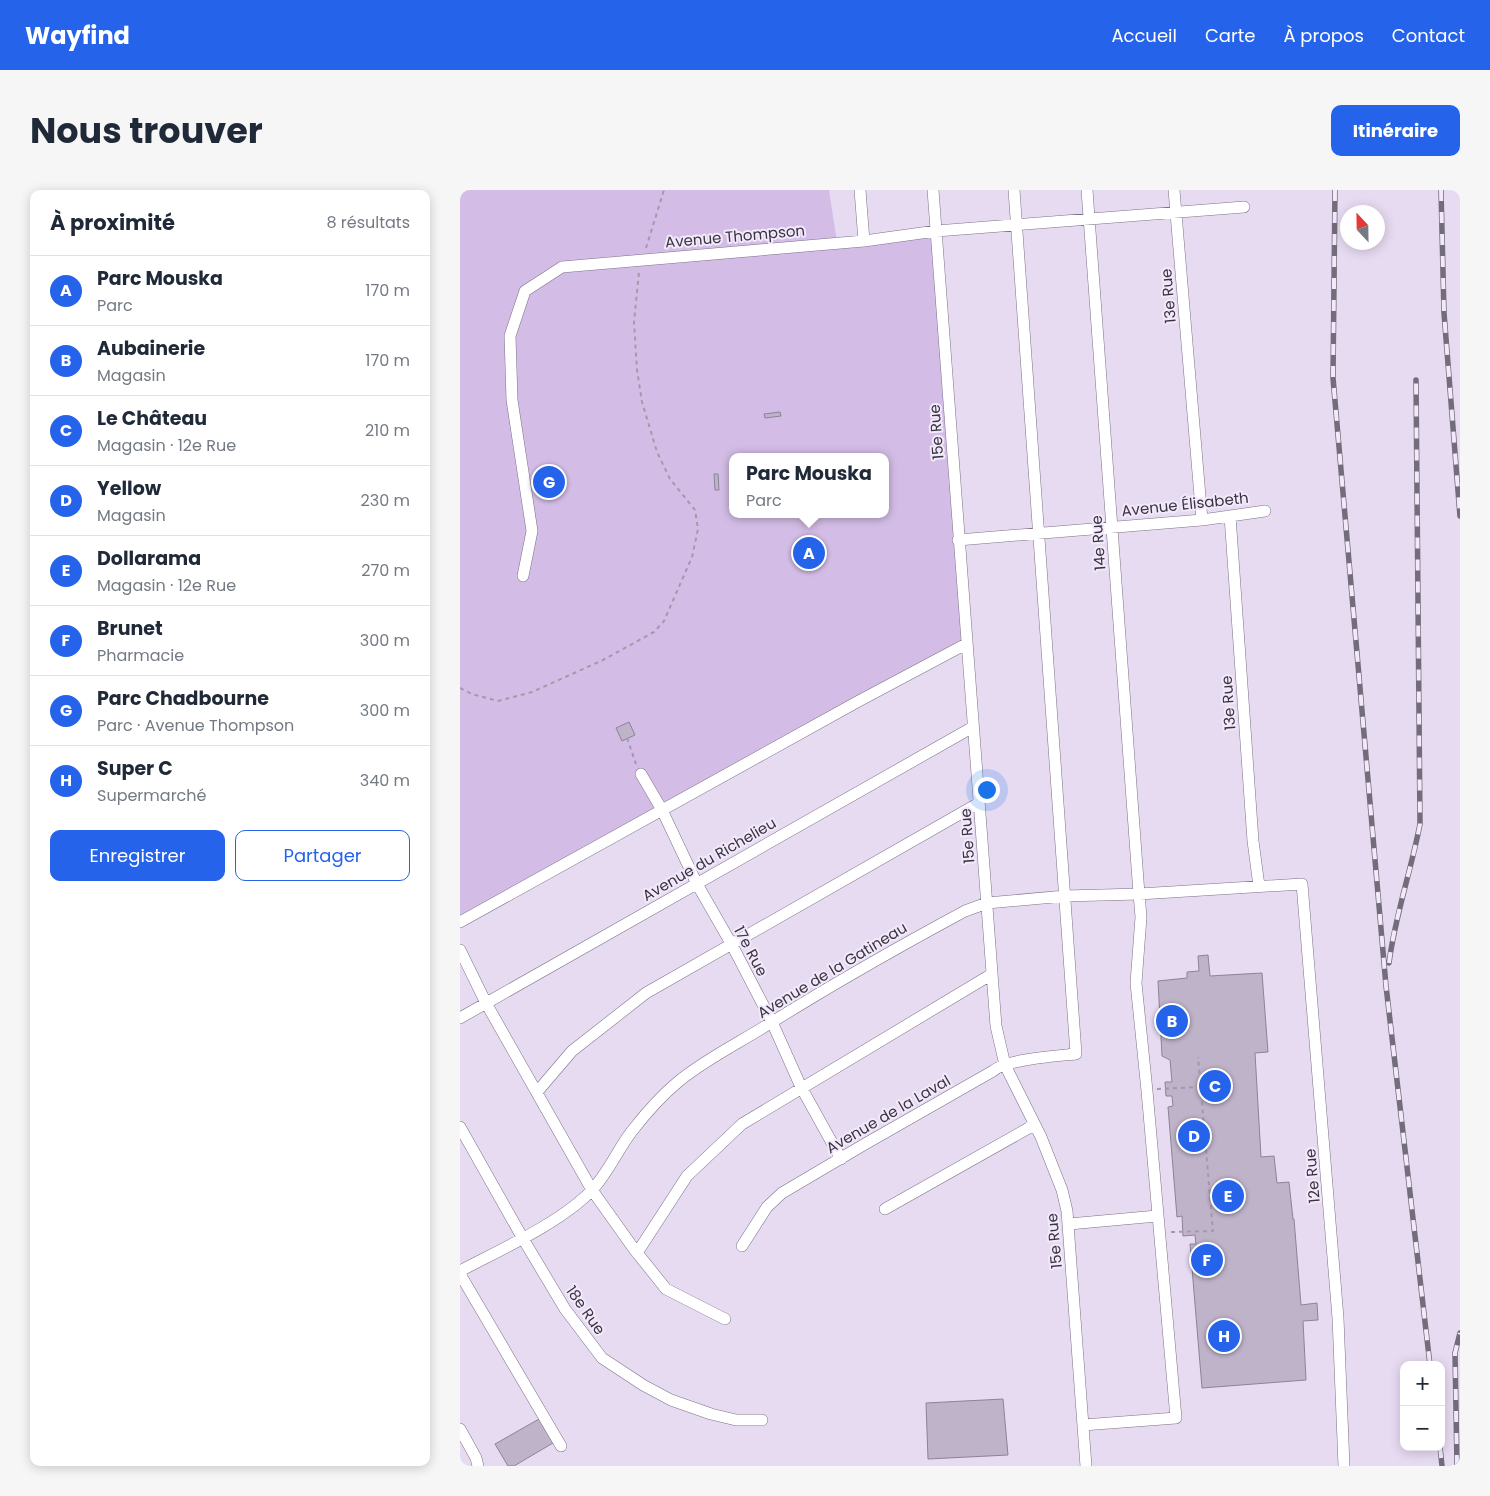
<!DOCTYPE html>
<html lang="fr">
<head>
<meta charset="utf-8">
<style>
	body { margin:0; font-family:Poppins,sans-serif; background:#f6f6f7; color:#1f2937 }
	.controls { position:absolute; right:15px; bottom:15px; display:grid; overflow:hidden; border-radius:10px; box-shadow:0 2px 12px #0003 }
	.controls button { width:45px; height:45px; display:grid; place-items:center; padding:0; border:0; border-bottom:1px solid #e0e1e3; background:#fff; color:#1f2937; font:25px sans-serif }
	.compass { position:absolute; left:880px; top:15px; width:45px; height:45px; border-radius:50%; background:#fff; box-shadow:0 2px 12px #0003; rotate:338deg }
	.you { position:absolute; left:526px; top:599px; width:18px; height:18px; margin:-12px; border:4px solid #fff; border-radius:50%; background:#1a73e8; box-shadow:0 0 0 8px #1a73e833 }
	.badge { display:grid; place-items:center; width:32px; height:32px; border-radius:50%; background:#2563eb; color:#fff; font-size:16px; font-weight:700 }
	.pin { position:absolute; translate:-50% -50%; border:2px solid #fff; box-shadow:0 1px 5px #0006 }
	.popup { position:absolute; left:269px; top:263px; width:160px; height:65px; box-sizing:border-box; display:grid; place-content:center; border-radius:10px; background:#fff; filter:drop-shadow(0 1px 4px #0005); font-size:16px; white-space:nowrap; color:#747a83 }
	.popup b { font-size:19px; color:#1f2937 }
	.popup::after { content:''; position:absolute; left:50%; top:100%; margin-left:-10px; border:10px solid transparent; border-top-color:#fff }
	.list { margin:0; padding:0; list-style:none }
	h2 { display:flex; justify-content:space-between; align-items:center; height:65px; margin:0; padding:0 20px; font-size:21px }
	h2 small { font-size:16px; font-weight:400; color:#747a83 }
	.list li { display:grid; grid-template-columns:32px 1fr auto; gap:15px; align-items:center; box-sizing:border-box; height:70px; padding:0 20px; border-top:1px solid #e0e1e3 }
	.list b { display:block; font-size:19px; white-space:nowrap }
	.list p { margin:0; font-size:16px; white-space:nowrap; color:#747a83 }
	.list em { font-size:16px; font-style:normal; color:#747a83 }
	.actions { display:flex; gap:10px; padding:15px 20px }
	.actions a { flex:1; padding:11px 0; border:1px solid #2563eb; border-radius:10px; text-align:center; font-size:18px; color:#2563eb }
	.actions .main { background:#2563eb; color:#fff }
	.map { position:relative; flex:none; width:1000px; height:1276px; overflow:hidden; border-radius:10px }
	header { display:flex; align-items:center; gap:30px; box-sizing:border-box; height:70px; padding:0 25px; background:#2563eb; color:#fff }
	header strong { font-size:24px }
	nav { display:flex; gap:28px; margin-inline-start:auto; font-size:18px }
	.intro { display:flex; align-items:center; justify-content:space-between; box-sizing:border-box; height:120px; padding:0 30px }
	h1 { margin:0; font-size:35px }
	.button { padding:12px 22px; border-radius:10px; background:#2563eb; color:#fff; font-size:18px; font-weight:700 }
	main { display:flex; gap:30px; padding:0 30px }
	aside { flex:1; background:#fff; border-radius:10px; box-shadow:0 2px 12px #0003 }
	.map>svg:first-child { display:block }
	.green { fill:#d3bde6; fill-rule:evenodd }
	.building { fill:#bfb3ca; stroke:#8d8297 }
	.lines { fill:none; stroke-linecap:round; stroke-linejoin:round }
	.minor-casing { stroke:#7c7186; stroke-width:12 }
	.path { stroke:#a399ab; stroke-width:2; stroke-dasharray:4 4; stroke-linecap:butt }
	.minor { stroke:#fff; stroke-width:11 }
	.rail-casing { stroke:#736c7a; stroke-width:5.5 }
	.rail { stroke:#f3e9fc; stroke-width:4; stroke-dasharray:11; stroke-linecap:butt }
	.labels { text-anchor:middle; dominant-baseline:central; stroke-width:4; stroke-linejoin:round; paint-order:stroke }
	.street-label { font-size:15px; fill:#39343d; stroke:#f3e9fc }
</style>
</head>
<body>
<header>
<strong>Wayfind</strong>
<nav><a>Accueil</a><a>Carte</a><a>À propos</a><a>Contact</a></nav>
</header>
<div class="intro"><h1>Nous trouver</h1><a class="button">Itinéraire</a></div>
<main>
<aside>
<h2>À proximité<small>8 résultats</small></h2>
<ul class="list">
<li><span class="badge">A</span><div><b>Parc Mouska</b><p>Parc</p></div><em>170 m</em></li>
<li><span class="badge">B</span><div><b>Aubainerie</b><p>Magasin</p></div><em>170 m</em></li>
<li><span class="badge">C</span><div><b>Le Château</b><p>Magasin · 12e Rue</p></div><em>210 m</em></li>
<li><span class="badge">D</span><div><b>Yellow</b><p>Magasin</p></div><em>230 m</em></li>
<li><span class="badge">E</span><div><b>Dollarama</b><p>Magasin · 12e Rue</p></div><em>270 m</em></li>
<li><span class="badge">F</span><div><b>Brunet</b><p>Pharmacie</p></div><em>300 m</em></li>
<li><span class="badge">G</span><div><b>Parc Chadbourne</b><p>Parc · Avenue Thompson</p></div><em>300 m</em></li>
<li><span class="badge">H</span><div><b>Super C</b><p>Supermarché</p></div><em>340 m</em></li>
</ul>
<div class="actions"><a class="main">Enregistrer</a><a>Partager</a></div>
</aside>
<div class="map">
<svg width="1000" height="1276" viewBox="0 0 1000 1276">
	<rect width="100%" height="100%" fill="#e7dbf2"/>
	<path class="green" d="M0 0H369L377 52 476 41 506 454 0 732ZM273 267H425V324H273Z"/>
	<path class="building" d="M320 222 321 226 305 228 304 224Z
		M254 284H258L259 300H255Z
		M169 532 175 545 162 551 156 538Z
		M748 765 750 786 802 783 808 862 795 863 801 967 814 966 817 993 829 992 833 1029H834L841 1115 857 1113 858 1130 843 1131 846 1190 742 1198 730 1054H736L735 1045 723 1046 722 1026 717 1027 708 917 713 916 712 906H706L705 892H712L710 870 702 866 698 791 727 788V782L739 781 738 766Z
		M543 1209 548 1265 468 1269 466 1213Z
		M79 1229 93 1253 54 1276H48L35 1254Z"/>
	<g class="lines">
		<g class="minor-casing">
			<path id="minor" d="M400 0 404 51
				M473 0 536 836 545 875 581 947 602 1000 607 1021 626 1276
				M714 0 742 330
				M770 326 793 651 799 696
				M498 350 742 330 805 321
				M63 386 72 341 52 210 50 146 65 101 102 77 404 51 476 41 784 17
				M181 584 202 620 237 694 272 755 312 832 341 897 381 969
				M0 732 397 512 506 454
				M0 760 26 813 132 1000 174 1059 206 1099 265 1129
				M0 828 513 537
				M77 902 112 861 186 803 519 613
				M0 937 62 1047 105 1119 142 1168 183 1195 211 1210 251 1224 276 1230H302
				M425 1019 574 935
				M609 1034 697 1026
				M282 1056 307 1017 322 1003 405 954 533 881C546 869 597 866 616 864L554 0
				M177 1063 227 986 282 934 532 784
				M0 1081C40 1060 102 1032 132 1000 148 983 158 959 172 941 186 923 202 905 219 891 247 868 281 852 312 832 375 793 440 756 505 721L527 713 605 706 679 704 842 694 878 1128 884 1276
				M0 1084 101 1256
				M623 1235 716 1228 687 901 676 793 681 727 679 704 627 0
				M0 1239 16 1268 18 1276"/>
		</g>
		<path class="path" d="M0 1 2 0
			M186 58 204 0
			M0 498 12 504 38 511 72 502 143 470 194 442 204 431 232 367 238 339 235 320 210 289 197 262 182 212 177 180 174 132 179 82
			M167 548 176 574
			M697 899 740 897
			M711 1042 753 1041 738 867"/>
		<use href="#minor" class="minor"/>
		<g class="rail-casing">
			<path id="rail" d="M875 0 873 188 926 796 970 1175
				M981 0 984 123 1000 326
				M929 773C935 726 951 681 960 634L956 190
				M980 1257 982 1276
				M997 1276 995 1163 1000 1143"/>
		</g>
		<use href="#rail" class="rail"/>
	</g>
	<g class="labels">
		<g class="street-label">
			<text transform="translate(275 46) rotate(-5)">Avenue Thompson</text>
			<text transform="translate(708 106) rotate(-95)">13e Rue</text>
			<text transform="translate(476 242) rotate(-94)">15e Rue</text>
			<text transform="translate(725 314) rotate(-6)">Avenue Élisabeth</text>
			<text transform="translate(638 353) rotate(-94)">14e Rue</text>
			<text transform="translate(768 513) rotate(-94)">13e Rue</text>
			<text transform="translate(507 646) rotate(-94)">15e Rue</text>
			<text transform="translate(249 669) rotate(-30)">Avenue du Richelieu</text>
			<text transform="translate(291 761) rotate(62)">17e Rue</text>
			<text transform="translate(372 780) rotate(-31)">Avenue de la Gatineau</text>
			<text transform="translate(428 924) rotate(-30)">Avenue de la Laval</text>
			<text transform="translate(852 986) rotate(-95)">12e Rue</text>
			<text transform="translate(594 1051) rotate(-95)">15e Rue</text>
			<text transform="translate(126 1120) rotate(55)">18e Rue</text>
		</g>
	</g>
</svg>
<div class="controls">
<button>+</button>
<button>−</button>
</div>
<svg class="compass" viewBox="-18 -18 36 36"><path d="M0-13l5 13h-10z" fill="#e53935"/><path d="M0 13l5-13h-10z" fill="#747a83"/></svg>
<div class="you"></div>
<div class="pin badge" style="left:349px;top:363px">A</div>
<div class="popup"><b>Parc Mouska</b>Parc</div>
<div class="pin badge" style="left:712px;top:831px">B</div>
<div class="pin badge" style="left:755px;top:896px">C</div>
<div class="pin badge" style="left:734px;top:946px">D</div>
<div class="pin badge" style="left:768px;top:1006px">E</div>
<div class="pin badge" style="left:747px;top:1070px">F</div>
<div class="pin badge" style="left:89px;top:292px">G</div>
<div class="pin badge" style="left:764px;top:1146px">H</div>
</div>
</main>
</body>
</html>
